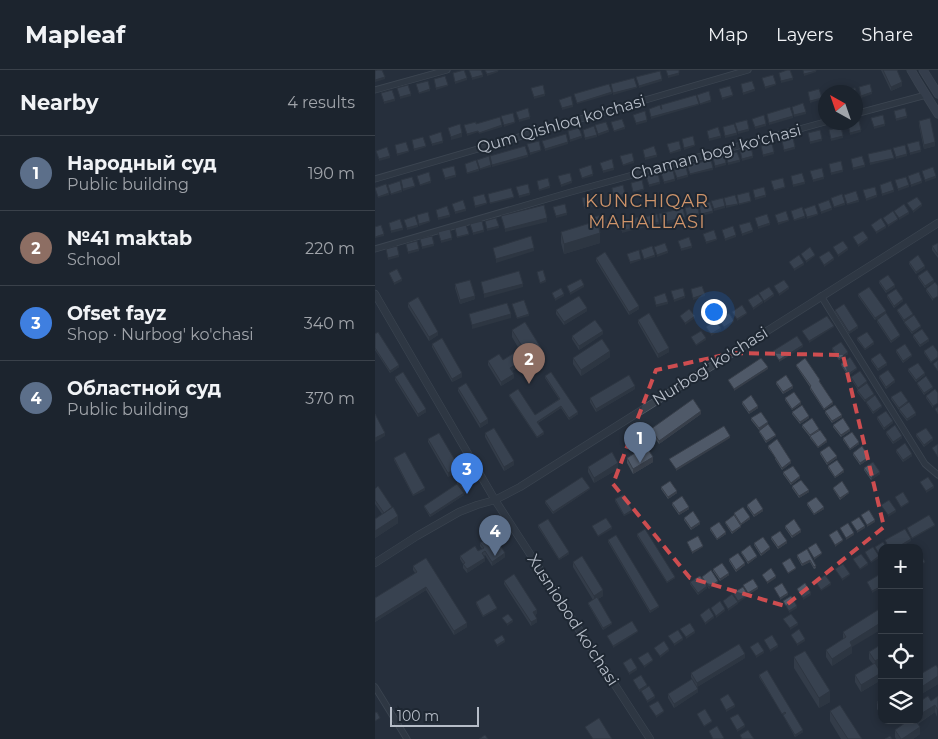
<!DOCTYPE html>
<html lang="en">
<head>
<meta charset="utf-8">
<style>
	body { margin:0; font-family:Montserrat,sans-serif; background:#29303a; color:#f1f3f6 }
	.controls { position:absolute; right:15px; bottom:15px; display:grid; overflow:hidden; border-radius:10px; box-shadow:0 2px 8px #0003 }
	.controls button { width:45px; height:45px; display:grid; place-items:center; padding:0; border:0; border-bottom:1px solid #3a414a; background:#1c242e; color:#f1f3f6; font:25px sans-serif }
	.compass { position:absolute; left:443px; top:15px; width:45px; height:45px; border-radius:50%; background:#1c242e; box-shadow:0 2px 8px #0003; rotate:320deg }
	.scale { position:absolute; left:15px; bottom:12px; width:89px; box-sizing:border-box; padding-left:5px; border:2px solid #b6bdc8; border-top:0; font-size:14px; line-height:18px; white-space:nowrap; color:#b6bdc8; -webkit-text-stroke:4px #1e2732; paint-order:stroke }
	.you { position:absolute; left:338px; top:241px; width:18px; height:18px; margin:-12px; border:4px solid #fff; border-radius:50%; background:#1a73e8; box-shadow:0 0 0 8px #1a73e833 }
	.badge { display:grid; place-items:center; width:32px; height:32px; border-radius:50%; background:#ea580c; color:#fff; font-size:16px; font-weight:700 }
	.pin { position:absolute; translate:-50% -41px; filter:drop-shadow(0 1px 2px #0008) }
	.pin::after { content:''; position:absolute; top:26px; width:18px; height:15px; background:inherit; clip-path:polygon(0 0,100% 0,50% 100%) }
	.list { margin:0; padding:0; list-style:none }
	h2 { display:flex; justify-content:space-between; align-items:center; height:65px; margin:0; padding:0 20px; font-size:21px }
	h2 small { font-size:16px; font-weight:400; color:#a0a4aa }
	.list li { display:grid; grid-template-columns:32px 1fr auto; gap:15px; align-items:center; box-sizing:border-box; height:75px; padding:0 20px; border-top:1px solid #3a414a }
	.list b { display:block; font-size:19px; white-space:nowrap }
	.list p { margin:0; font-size:16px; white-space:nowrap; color:#a0a4aa }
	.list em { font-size:16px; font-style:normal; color:#a0a4aa }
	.icon { flex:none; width:28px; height:28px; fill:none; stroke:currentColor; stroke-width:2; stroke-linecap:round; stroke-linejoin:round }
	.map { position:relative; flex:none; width:563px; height:669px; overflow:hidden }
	header { display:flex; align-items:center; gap:30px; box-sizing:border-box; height:70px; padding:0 25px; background:#1c242e; border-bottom:1px solid #3a414a }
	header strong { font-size:24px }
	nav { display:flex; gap:28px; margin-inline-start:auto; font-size:18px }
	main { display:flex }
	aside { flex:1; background:#1c242e }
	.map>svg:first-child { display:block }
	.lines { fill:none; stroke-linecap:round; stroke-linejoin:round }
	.minor-casing { stroke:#57606b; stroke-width:7 }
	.tertiary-casing { stroke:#57606b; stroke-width:8 }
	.secondary-casing { stroke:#57606b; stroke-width:9 }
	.minor { stroke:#39424d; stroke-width:5.5 }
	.tertiary { stroke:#39424d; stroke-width:7 }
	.secondary { stroke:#485160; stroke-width:8 }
	.wall { fill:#444d59 }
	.shaded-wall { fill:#373e49 }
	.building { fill:#4f5968; stroke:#373e49 }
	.marked { fill:none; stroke:#ce4d50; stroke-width:4; stroke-dasharray:10 6; stroke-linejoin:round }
	.labels { text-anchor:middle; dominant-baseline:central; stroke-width:4; stroke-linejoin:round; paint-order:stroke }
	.street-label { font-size:16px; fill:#b6bdc8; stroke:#1e2732 }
	.neighbourhood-label { font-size:18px; letter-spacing:1px; fill:#cf946a; stroke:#1e2732 }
</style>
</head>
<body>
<header>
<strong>Mapleaf</strong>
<nav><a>Map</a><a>Layers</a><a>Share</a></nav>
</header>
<main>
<aside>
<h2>Nearby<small>4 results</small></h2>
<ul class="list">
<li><span class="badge" style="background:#5c6f8a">1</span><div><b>Народный суд</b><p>Public building</p></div><em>190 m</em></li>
<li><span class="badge" style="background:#8d6e63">2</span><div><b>№41 maktab</b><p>School</p></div><em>220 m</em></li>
<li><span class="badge" style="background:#3f7fe0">3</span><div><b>Ofset fayz</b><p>Shop · Nurbog' ko'chasi</p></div><em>340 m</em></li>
<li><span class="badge" style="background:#5c6f8a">4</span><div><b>Областной суд</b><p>Public building</p></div><em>370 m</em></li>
</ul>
</aside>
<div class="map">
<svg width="563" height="669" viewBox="0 0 563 669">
	<rect width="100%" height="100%" fill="#26303d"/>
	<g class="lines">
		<g class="minor-casing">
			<path id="minor" d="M0 20 72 0
				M480 44 551 25
				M0 109 373 0
				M0 179 196 122 450 52
				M446 226 550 394 563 405
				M0 617 32 669"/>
		</g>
		<g class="tertiary-casing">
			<path id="tertiary" d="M0 224 120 430 275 669
				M0 493 42 466 84 442 102 435 120 430 145 417 563 153"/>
		</g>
		<g class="secondary-casing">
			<path id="secondary" d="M536 0 543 12 563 44
				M548 0 563 24"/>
		</g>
		<use href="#minor" class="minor"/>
		<use href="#tertiary" class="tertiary"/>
		<use href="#secondary" class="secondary"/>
	</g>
	<path class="wall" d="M506 0H522L527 16 516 21Z
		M544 51 560 76 549 79 544 55Z
		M219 147 232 155 224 157 225 173 189 184 186 173V162L219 152Z
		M563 173V188L557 180V176Z
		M221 188 264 239 254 245 221 191Z
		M534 192 550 198 541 204 534 194Z
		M543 206 559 212 550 218 543 208Z
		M504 211 520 217 511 223 504 213Z
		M560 212 558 231 551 221V219Z
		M80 214 100 229 85 234 80 218Z
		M483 224 511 243 500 250 483 226Z
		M512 225 528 231 519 238 512 227Z
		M33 233 63 265 54 271 33 237Z
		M181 240 212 241 189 255 181 244Z
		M460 240 483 258 474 264 460 242Z
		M522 240 538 245 529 252 522 241Z
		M263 250 294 282 283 288 263 253Z
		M502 250 525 266 516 273 502 252Z
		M529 252 546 257 537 264 529 253Z
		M137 260 166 286 153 294 137 267Z
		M0 264 24 297 15 303 0 280Z
		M228 264 204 280 197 269V266Z
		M538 265 554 271 545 277 538 267Z
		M482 268 499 274 490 280 482 270Z
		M57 274 87 307 77 312 57 277Z
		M558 275 556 293 549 283V281Z
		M457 278 473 284 464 290 457 280Z
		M521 280 537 286 528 293 521 282Z
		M235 287 206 306 198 294V288Z
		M496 289 512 295 503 301 496 291Z
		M128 290 145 296 137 301 139 308 126 316 113 295V291Z
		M466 294 482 299 473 306 466 295Z
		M421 295 445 311V312L458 334 449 340 435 319V317L421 296Z
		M533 299 550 305 541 312 533 301Z
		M170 306 203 344 194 350 186 338 163 353 169 364 162 368 134 326V325L160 345 184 329 170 308Z
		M504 306 520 312 511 319 504 308Z
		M20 307 51 342 43 347 20 310Z
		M476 307 492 313 483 320 476 309Z
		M401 312 418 318 408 324 401 314Z
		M542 313 558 318 549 325 542 314Z
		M83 318 113 353 105 358 83 321Z
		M260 319 221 342 215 332V328Z
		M560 319 558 338 551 328V326Z
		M482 320 499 326 490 332 482 322Z
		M516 327 533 333 541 345 532 351 524 341V339V340L516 329Z
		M410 328 426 334 417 340 410 330Z
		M367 332 383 338 374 344 367 334Z
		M491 332 507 337 498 344 491 333Z
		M450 341 467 347 457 353 450 343Z
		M417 342 434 348 425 354 417 344Z
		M326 344 284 374 276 363V359Z
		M502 347 518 353 509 360 502 349Z
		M376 348 393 354 384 360 376 350Z
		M427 355 444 360 452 372 443 378 435 368V366V367L427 357Z
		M458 355 475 361 466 367 458 357Z
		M384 361 401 366 391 373 384 362Z
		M511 362 527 368 518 374 511 364Z
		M110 363 139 395 129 401 110 367Z
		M541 364 558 370 549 377 541 366Z
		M468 368 484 374 475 380 468 370Z
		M53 369 84 400 73 407 53 372Z
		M393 376 416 393 407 400 400 389V387L393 378Z
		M521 380 537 386 528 392 521 382Z
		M445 382 462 388 452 395 445 384Z
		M478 383 494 389 485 395 478 385Z
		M19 388 50 420 38 426 19 390Z
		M252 388 278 392 258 404 252 393Z
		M453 396 469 402 460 408 453 398Z
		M213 397 243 399 219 413 213 402Z
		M489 398 505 404 496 410 489 400Z
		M408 402 425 408 416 415 408 404Z
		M82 411 95 419 89 424 85 418 89 425 55 447 49 437V436L82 414Z
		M417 416 434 422 424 428 417 418Z
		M286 417 302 423 293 429 286 419Z
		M458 418 474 423 465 430 458 419Z
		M0 419 23 453 0 468V449L7 444 0 434Z
		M215 419 178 444 170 433V431Z
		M240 429 257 442 249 446 240 431Z
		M297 433 314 439 304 445 297 435Z
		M432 433 449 439 439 445 432 435Z
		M372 435 388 441 379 447 372 437Z
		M359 443 375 449 366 455V457L357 464 350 453V452L359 445Z
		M309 448 325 454 316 460 309 450Z
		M163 455 194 484 184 490 163 457Z
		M410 456 426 462 417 468 410 458Z
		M335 458 351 464 342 470 335 460Z
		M262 464 300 508 292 513 262 466Z
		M396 467 412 473 403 479 396 469Z
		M233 470 284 537 275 543 233 472Z
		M105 473 130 487 117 496 110 485 109 486 110 491 92 503 88 498V494L85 489V486L103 481 107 479 105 476Z
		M379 473 395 479 386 486 379 475Z
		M432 479 441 498 439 499 435 492 427 496 422 487V485Z
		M366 482 382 487 373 494 366 483Z
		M354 489 370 495 361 502 354 491Z
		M198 492 228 526 223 529 237 554 228 560 213 534V533L218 530 198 497Z
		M38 496 92 557 79 565 51 520 0 552V528L40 503 38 500Z
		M338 499 354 505 345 511 338 501Z
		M327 507 343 512 334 519 327 508Z
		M129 511 162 543 160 545 162 552 156 556 129 514Z
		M315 512 332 518 323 525 315 514Z
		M101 532 122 539 108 547 101 534Z
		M468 562 477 577V583L457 596 451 587V580L468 569Z
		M507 574 502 597 506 610 486 622 480 612V605L498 594 494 589V582Z
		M419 587 455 632 444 638 419 598Z
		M370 588 322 617 323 622 299 638 293 628V624L317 609 316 607V603Z
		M563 598V614L548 623 544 618V605Z
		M384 605 428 662 420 667 408 645 384 607Z
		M563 626 562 647 560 642 543 654 545 664 538 669H521L520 667V660L544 650 556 631Z
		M507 629V646L502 639V632Z
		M455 641 487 669H466L455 651Z"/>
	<path class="shaded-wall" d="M123 1V2L112 6V4Z
		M441 1V2L429 6V4Z
		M304 3V5L293 8V6Z
		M108 5V7L97 10V8Z
		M10 7V9L0 12V10Z
		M92 8V10L80 14V12Z
		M418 8V10L406 13V11Z
		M287 9V11L264 18V16Z
		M527 12V16L516 21V17Z
		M401 14V15L390 19V17Z
		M73 15V16L61 20V18Z
		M262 17V18L238 25V23Z
		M55 19V21L44 24V23Z
		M380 19V21L368 25V23Z
		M237 22V24L202 34V33Z
		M497 22V24L486 28V26Z
		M36 24V26L25 29V27Z
		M170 24V26L159 29V27Z
		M358 25V26L347 30V28Z
		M447 28V29L435 33V31Z
		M20 29V31L9 34V32Z
		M336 30V32L325 35V34Z
		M324 34V35L276 49V47Z
		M198 35V37L187 40V38Z
		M431 42V44L419 47V45Z
		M418 46V48L394 55V53Z
		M532 46V48L521 51V49Z
		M155 47V49L144 52V50Z
		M272 50V52L261 55V53Z
		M140 52V53L129 57V55Z
		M391 54V56L380 59V57Z
		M510 54V56L499 59V57Z
		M127 55V57L104 64V63Z
		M250 57V59L239 62V61Z
		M374 59V61L363 64V62Z
		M234 60V62L223 66V64Z
		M486 60V62L475 65V63Z
		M103 61V62L92 66V64Z
		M87 63V67L76 70V67Z
		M362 63V65L350 68V66Z
		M222 65V67L210 70V68Z
		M207 66V68L195 72V70Z
		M346 66V68L334 71V69Z
		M468 66V68L456 71V69Z
		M447 69V71L435 74V72Z
		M68 71V73L57 76V74Z
		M193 72V74L170 81V79Z
		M560 72V76L549 79V75Z
		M320 75V76L309 80V78Z
		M51 76V77L39 81V79Z
		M420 77V79L409 82V80Z
		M306 79V81L295 84V83Z
		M166 80V81L155 85V83Z
		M546 80V82L535 85V83Z
		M34 81V82L22 86V84Z
		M399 82V84L388 87V85Z
		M532 84V86L521 89V87Z
		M153 85V87L117 97V95Z
		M282 85V87L270 90V88Z
		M15 86V88L4 91V89Z
		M378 86V88L367 91V89Z
		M519 88V89L495 95V93Z
		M365 90V92L353 95V93Z
		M259 91V93L248 96V95Z
		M351 93V95L340 98V96Z
		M116 95V97L105 100V99Z
		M490 95V97L478 100V98Z
		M239 98V100L228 103V101Z
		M338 98V100L315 105V104Z
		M104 99V101L92 104V103Z
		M468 100V102L456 105V103Z
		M218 104V106L207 109V108Z
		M81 105V107L70 110V108Z
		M313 105V107L302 110V108Z
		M561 106V108L550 112V110Z
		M449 107V109L438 112V110Z
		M300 109V111L289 114V112Z
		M56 111V113L45 116V115Z
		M197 111V113L186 117V115Z
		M547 111V113L536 117V115Z
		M285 112V114L274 117V115Z
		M430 112V114L418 117V115Z
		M534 115V117L523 121V119Z
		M40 116V117L28 121V119Z
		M175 116V118L164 121V120Z
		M410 117V118L399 121V120Z
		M269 119V120L258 123V122Z
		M27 120V122L16 125V124Z
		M519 120V122L507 126V124Z
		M14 123V125L3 128V127Z
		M155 123V125L144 128V126Z
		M250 124V126L239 129V127Z
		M391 125V127L380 130V128Z
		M502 125V127L491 131V129Z
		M139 127V128L115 134V133Z
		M484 130V132L472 135V134Z
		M376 131V132L364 135V134Z
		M112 133V134L100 138V136Z
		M470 133V135L459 138V137Z
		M221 134V136L209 139V137Z
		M363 134V135L351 138V136Z
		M547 134V136L538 143V141Z
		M350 136V138L339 141V139Z
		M457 138V140L446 144V142Z
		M91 139V141L80 144V142Z
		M338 141V143L326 146V144Z
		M534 142V144L524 150V148Z
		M192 143V145L181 148V146Z
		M324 143V145L312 148V146Z
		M443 144V145L432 149V147Z
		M75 145V147L63 150V148Z
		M430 146V148L419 151V150Z
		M310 147V149L286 155V153Z
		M172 148V152L130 162V159Z
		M523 149V150L513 157V155Z
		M414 150V151L403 155V153Z
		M55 151V152L44 156V154Z
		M284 152V154L272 157V155Z
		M232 153V155L221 158V156Z
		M395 153V155L383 159V157Z
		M43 155V157L32 160V158Z
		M271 155V157L260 160V158Z
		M124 156V158L112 161V159Z
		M511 156V158L501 164V162Z
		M28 158V160L16 163V161Z
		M258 158V160L247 163V161Z
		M109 160V162L98 165V163Z
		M378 160V162L367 166V164Z
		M225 163V173L189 184V174Z
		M9 164V166L0 168V167Z
		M94 164V165L82 168V167Z
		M361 165V167L350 171V169Z
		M77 168V170L66 173V171Z
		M493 168V170L483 177V175Z
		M342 169V170L331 174V172Z
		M59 174V176L47 179V177Z
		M317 176V178L306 181V179Z
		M159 178V181L121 193V189Z
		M473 178V180L463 187V185Z
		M44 179V181L33 184V182Z
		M293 181V183L282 187V185Z
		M24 185V187L13 190V188Z
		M280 185V187L269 190V189Z
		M440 185V186L431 193V191Z
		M459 188V190L449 197V195Z
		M266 189V190L255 194V192Z
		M429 193V195L419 201V199Z
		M550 196V198L541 204V202Z
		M27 209V211L19 215V213Z
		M171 210V212L165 214V213Z
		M559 210V212L550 218V216Z
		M148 214V217L109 228V224Z
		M209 215V217L195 225V223Z
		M520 215V217L511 223V221Z
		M414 217V219L404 226V224Z
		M189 224V226L180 231V229Z
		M330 224V226L318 230V228Z
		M399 224V226L389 233V231Z
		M100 226V229L85 234V230Z
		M310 226V228L299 232V230Z
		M528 229V231L519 238V236Z
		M388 231V233L378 240V238Z
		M293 232V234L281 237V235Z
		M264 236V239L254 245V242Z
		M212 238V241L189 255V252Z
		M511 241V243L500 250V248Z
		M372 243V244L362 251V249Z
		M136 244V248L97 259V255Z
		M154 244V246L142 249V248Z
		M538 244V245L529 252V250Z
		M320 246V248L310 255V253Z
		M359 251V252L349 259V257Z
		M459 256V257L434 273V271Z
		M483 256V258L474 264V262Z
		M546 256V257L537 264V262Z
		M346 258V260L336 266V264Z
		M228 261V264L204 280V276Z
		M63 262V265L54 271V267Z
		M525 265V266L516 273V271Z
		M331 268V270L321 276V275Z
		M554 269V271L545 277V275Z
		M499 272V274L490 280V279Z
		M428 275V277L404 292V290Z
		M166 278V286L153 294V286Z
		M294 278V282L283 288V284Z
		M235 281V287L206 306V300Z
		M473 282V284L464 290V289Z
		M537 285V286L528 293V291Z
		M563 287V288L556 293V292Z
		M145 292V296L135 302V298Z
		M512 293V295L503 301V299Z
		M24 295V297L15 303V301Z
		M393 297V299L359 321V319Z
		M482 298V299L473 306V304Z
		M87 303V307L77 312V309Z
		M550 303V305L541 312V310Z
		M139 304V308L126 316V312Z
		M520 310V312L511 319V317Z
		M492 311V313L483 320V318Z
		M260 316V319L221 342V339Z
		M418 316V318L408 324V322Z
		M558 317V318L549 325V323Z
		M499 324V326L490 332V330Z
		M426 332V334L417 340V339Z
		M458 332V334L449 340V339Z
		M186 336V338L162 353V352Z
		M383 336V338L374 344V342Z
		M507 336V337L498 344V342Z
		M51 339V342L43 347V344Z
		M326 341V344L284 374V371Z
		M203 342V344L194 350V348Z
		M541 343V345L532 351V349Z
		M467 345V347L457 353V351Z
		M434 346V348L425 354V352Z
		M113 349V353L105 358V354Z
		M518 351V353L509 360V358Z
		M393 352V354L384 360V358Z
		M475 359V361L466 367V365Z
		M169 362V364L162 368V367Z
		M10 363V366L0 372V368Z
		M401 365V366L391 373V371Z
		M355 366V368L301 401V399Z
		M527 366V368L518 374V372Z
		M558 368V370L549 377V375Z
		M452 370V372L443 378V377Z
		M484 372V374L475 380V379Z
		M537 384V386L528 392V390Z
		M462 386V388L452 395V393Z
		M278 387V392L258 404V399Z
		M494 387V389L485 395V393Z
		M139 391V395L129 401V397Z
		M416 391V393L407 400V398Z
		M243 393V399L219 413V408Z
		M84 397V400L73 407V403Z
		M469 400V402L460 408V407Z
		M505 402V404L496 410V408Z
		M425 406V408L416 415V413Z
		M559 416V418L551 423V421Z
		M50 418V420L38 426V425Z
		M95 418V419L89 424V422Z
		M215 418V419L178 444V442Z
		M434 420V422L424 428V426Z
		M302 421V423L293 429V427Z
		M474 422V423L465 430V428Z
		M89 423V425L55 447V445Z
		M534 432V433L526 438V437Z
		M314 437V439L304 445V443Z
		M449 437V439L439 445V444Z
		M388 439V441L379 447V445Z
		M257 440V442L249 446V445Z
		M521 440V442L513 447V445Z
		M23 446V453L0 468V461Z
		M375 447V449L366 455V454Z
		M500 450V452L492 457V455Z
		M325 452V454L316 460V458Z
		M560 455V456L537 469V468Z
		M366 456V457L357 464V462Z
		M490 456V458L482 463V461Z
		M237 457V459L223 467V466Z
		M426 460V462L417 468V466Z
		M351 462V464L342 470V469Z
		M479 463V465L471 470V468Z
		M536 469V471L524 478H521Z
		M468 470V471L460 477V475Z
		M412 471V473L403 479V477Z
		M328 476V477L317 484V482Z
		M395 477V479L386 486V484Z
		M194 482V484L184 490V489Z
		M130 483V487L117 496V492Z
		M447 483V484L439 490V488Z
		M382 486V487L373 494V492Z
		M504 486V488L496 493V492Z
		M110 488V491L92 503V499Z
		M435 490V492L427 496V494Z
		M370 493V495L361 502V500Z
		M493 493V495L485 500V499Z
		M421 498V499L413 504V503Z
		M354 503V505L345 511V509Z
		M475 504V505L467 511V509Z
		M401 506V508L392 514V512Z
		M300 507V508L292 513V512Z
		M343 511V512L334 519V517Z
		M456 513V515L446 521V520Z
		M332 516V518L323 525V523Z
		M507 516V517L497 523V521Z
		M51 517V520L0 552V549Z
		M383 517V519L373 525V523Z
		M228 520V526L219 531V526Z
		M413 523V525L405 530V528Z
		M436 523V525L428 530V528Z
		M373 525V526L363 533V531Z
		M363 532V534L353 541V539Z
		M284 536V537L275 543V541Z
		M422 536V538L414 543V541Z
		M122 538V539L108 547V546Z
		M350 539V541L341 548V546Z
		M162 540V543L158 546V542Z
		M339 546V548L330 555V553Z
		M162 549V552L156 556V552Z
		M138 550V552L132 556V554Z
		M507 552V559L477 577V583L457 596V589L475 572Z
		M92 553V557L79 565V561Z
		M237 553V554L228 560V558Z
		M423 553V555L415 560V558Z
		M263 561V562L238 578V576Z
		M320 561V563L311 569V567Z
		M308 568V570L299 576V574Z
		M430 569V571L422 576V574Z
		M130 570V572L122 577V575Z
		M403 575V577L395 582V580Z
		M548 576V584L544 586V579Z
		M294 579V581L285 588V586Z
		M389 581V583L381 588V586Z
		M370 584V588L322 617V613Z
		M507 587V594L500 598V591Z
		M278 590V591L269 598V596Z
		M262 598V600L254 605V603Z
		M506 603V610L486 622V615Z
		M563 606V614L548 623V616Z
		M272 615V617L264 622V620Z
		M323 619V622L299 638V634Z
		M455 621V632L444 638V628Z
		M280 626V628L272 633V631Z
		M360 635V637L351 642V640Z
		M560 635V642L539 656V650H544V645Z
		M289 641V642L281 648V646Z
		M337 651V652L329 657V656Z
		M370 655V657L362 662V660Z
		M545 657V664L538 669H527Z
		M428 660V662L420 667V665Z"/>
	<path class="building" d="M2 0H7L10 7 0 10V1Z
		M89 0 92 8 80 12 78 3Z
		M94 0H106L108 5 97 8Z
		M110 0H123V1L112 4Z
		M291 0H304V3L293 6Z
		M412 0H415L418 8 406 11 404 3Z
		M428 0H441V1L429 4Z
		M508 0H522L527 12 516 17Z
		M285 1 287 9 264 16 261 7Z
		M398 5 401 14 390 17 387 8Z
		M70 6 73 15 61 18 59 9Z
		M259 8 262 17 238 23 236 14Z
		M53 11 55 19 44 23 41 14Z
		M377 11 380 19 368 23 366 14Z
		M234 14 237 22 202 33 199 24Z
		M495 14 497 22 486 26 484 17Z
		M33 15 36 24 25 27 22 18Z
		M168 15 170 24 159 27 156 18Z
		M355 16 358 25 347 28 344 19Z
		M480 18 482 26 480 27V22H469L468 21Z
		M444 19 447 28 435 31 433 22Z
		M17 20 20 29 9 32 6 23Z
		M334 21 336 30 325 34 322 25Z
		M321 25 324 34 276 47 274 39 285 35 286 39H287L286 35Z
		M196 26 198 35 187 38 184 30Z
		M428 33 431 42 419 45 417 37Z
		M415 37 418 46 394 53 392 44Z
		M153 38 155 47 144 50 141 42Z
		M530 38 532 46 521 49 519 41Z
		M270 41 272 50 261 53 258 45Z
		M138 43 140 52 129 55 126 46Z
		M389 45 391 54 380 57 377 49Z
		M508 45 510 54 499 57 496 48Z
		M125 47 127 55 104 63 103 61 92 64 89 55 101 52V54Z
		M555 48 560 72 549 75 544 51Z
		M247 49 250 57 239 61 236 52Z
		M372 50 374 59 363 62 360 53Z
		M484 51 486 60 475 63 473 54Z
		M231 52 234 60 223 64 220 55Z
		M85 54 87 63 76 67 73 58Z
		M359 54 362 63 350 66 348 57Z
		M219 56 222 65 210 68 208 60Z
		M343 57 346 66 334 69 332 61Z
		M466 57 468 66 456 69 454 60Z
		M204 58 207 66 195 70 193 61Z
		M445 60 447 69 435 72 433 63Z
		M66 62 68 71 57 74 54 66Z
		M191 64 193 72 170 79 167 71Z
		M318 66 320 75 309 78 307 69Z
		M48 67 51 76 39 79 37 70Z
		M418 68 420 77 409 80 407 71Z
		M164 71 166 80 155 83 152 74Z
		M304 71 306 79 295 83 292 74Z
		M544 71 546 80 535 83 532 74Z
		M31 72 34 81 22 84 20 75Z
		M397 74 399 82 388 85 386 76Z
		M530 75 532 84 521 87 518 78Z
		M150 76 153 85 117 95 115 86Z
		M279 76 282 85 270 88 268 80Z
		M12 77 15 86 4 89 1 81Z
		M376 77 378 86 367 89 365 80Z
		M516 79 519 88 495 93 493 84Z
		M362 82 365 90 353 93 351 85Z
		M257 83 259 91 248 95 245 86Z
		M349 85 351 93 340 96 338 88Z
		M114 86 116 95 105 99 102 90Z
		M487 86 490 95 478 98 476 89Z
		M237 89 239 98 228 101 225 93Z
		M101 90 104 99 92 103 90 94Z
		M336 90 338 98 315 104 312 95Z
		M466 91 468 100 456 103 454 94Z
		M216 95 218 104 207 108 204 99Z
		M79 96 81 105 70 108 67 99Z
		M311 97 313 105 302 108 299 100Z
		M558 97 561 106 550 110 547 101Z
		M447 98 449 107 438 110 435 101Z
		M298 100 300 109 289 112 286 103Z
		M54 102 56 111 45 115 42 106Z
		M544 102 547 111 536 115 533 106Z
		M195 103 197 111 186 115 183 106Z
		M283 103 285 112 274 115 271 106Z
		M427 103 430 112 418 115 416 106Z
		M37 107 40 116 28 119 26 110Z
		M531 107 534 115 523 119 520 110Z
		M173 108 175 116 164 120 162 111Z
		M408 108 410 117 399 120 396 111Z
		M267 110 269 119 258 122 256 113Z
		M25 111 27 120 16 124 13 115Z
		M516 111 519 120 507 124 505 115Z
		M11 114 14 123 3 127 0 118Z
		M153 114 155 123 144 126 141 117Z
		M248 115 250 124 239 127 237 118Z
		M389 117 391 125 380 128 378 120Z
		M500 117 502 125 491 129 488 120Z
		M136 118 139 127 115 133 113 124Z
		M481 121 484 130 472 134 469 125Z
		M374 122 376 131 364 134 362 125Z
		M109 124 112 133 100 136 98 127Z
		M467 124 470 133 459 137 456 128Z
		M218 125 221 134 209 137 207 128Z
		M360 125 363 134 351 136 349 128Z
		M542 127 547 134 538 141 532 133Z
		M348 128 350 136 339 139 336 131Z
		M88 130 91 139 80 142 77 134Z
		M454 130 457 138 446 142 443 134Z
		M335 132 338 141 326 144 324 135Z
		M190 134 192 143 181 146 178 137Z
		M529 134 534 142 524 148 519 141Z
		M169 135 172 148 130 159 126 146Z
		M322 135 324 143 312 146 310 138Z
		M440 135 443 144 432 147 429 139Z
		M72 136 75 145 63 148 61 140Z
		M427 137 430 146 419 150 416 141Z
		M308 138 310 147 286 153 284 144Z
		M411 141 414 150 403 153 400 145Z
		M518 141 523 149 513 155 508 148Z
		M53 142 55 151 44 154 42 145Z
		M230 144 232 153 223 156 222 151 220 152 219 147Z
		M282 144 284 152 272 155 270 147Z
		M392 144 395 153 383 157 380 148Z
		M40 146 43 155 32 158 29 150Z
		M269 146 271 155 260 158 257 149Z
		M121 148 124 156 112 159 110 151Z
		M506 148 511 156 501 162 496 155Z
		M25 149 28 158 16 161 14 153Z
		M256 150 258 158 247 161 244 152Z
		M107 151 109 160 98 163 95 154Z
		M222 151 225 163 189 174 186 162Z
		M375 152 378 160 367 164 364 155Z
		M6 155 9 164 0 167V157Z
		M91 155 94 164 82 167 80 158Z
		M358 156 361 165 350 169 347 160Z
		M75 159 77 168 66 171 63 162Z
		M339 160 342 169 331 172 328 164Z
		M488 161 493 168 483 175 478 167Z
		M57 166 59 174 47 177 45 169Z
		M156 166 159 178 121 189 118 178Z
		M314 167 317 176 306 179 303 171Z
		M42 171 44 179 33 182 31 174Z
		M468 171 473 178 463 185 458 177Z
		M290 173 293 181 282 185 279 177Z
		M563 173V185L557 176Z
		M22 176 24 185 13 188 11 179Z
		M277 176 280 185 269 189 266 180Z
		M435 177 440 185 431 191 426 184Z
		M264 180 266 189 255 192 252 184Z
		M454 181 459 188 449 195 444 187Z
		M230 182 264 236 254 242 221 188Z
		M424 185 429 193 419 199 414 192Z
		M543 185 550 196 541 202 534 192Z
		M22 199 27 209 19 213 14 203Z
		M168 200 171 210 165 213 162 202Z
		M552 200 559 210 550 216 543 206Z
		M144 201 148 214 109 224 106 212Z
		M513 205 520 215 511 221 504 211Z
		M206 209 209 215 195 223 192 216Z
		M95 210 100 226 85 230 80 214Z
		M409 210 414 217 404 224 399 216Z
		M560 212 563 216V226L558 229 551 219Z
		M327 216 330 224 318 228 316 219Z
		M394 217 399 224 389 231 384 223Z
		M494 217 511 241 500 248 483 224Z
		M186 218 189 224 180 229 177 223Z
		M308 218 310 226 299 230 296 221Z
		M521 219 528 229 519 236 512 225Z
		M290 223 293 232 281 235 279 227Z
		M383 224 388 231 378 238 373 230Z
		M204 226 212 238 189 252 181 240Z
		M43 227 63 262 54 267 33 233Z
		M149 230 154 244 142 248 137 234Z
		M132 233 136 244 97 255 94 244Z
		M531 233 538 244 529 250 522 240Z
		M469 234 483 256 474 262 460 240Z
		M367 235 372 243 362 249 357 242Z
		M314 239 320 246 310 253 305 246Z
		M274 243 294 278 283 284 263 250Z
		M354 243 359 251 349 257 344 250Z
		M511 243 525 265 516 271 502 250Z
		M539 245 546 256 537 262 529 252Z
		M452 246 459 256 434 271 427 261Z
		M220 250 228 261 204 276 197 266Z
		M340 250 346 258 336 264 331 257Z
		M150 252 166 278 153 286 137 260Z
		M547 259 554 269 545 275 538 265Z
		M326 261 331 268 321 275 316 267Z
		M3 262 24 295 15 301 0 278V264Z
		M492 262 499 272 490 279 482 268Z
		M422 266 428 275 404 290 398 281Z
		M67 268 87 303 77 309 57 274Z
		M227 269 235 281 206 300 198 288Z
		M466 272 473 282 464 289 457 278Z
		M530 274 537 285 528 291 521 280Z
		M558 275 563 282V287L556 292 549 281Z
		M139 283 145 292 135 298 139 304 126 312 113 291 124 284 128 290Z
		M505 283 512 293 503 299 496 289Z
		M475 287 482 298 473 304 466 294Z
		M386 288 393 297 359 319 353 310Z
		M430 288 445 310 444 311 458 332 449 339 435 317 436 316 421 295Z
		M563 290V301L558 294Z
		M543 293 550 303 541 310 533 299Z
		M513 300 520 310 511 317 504 306Z
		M485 301 492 311 483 318 476 307Z
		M28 302 51 339 43 344 20 307Z
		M176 302 203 342 194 348 186 336 162 352 169 362 162 367 134 325 143 319 160 345 185 329 170 306Z
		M254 305 260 316 221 339 215 328Z
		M411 305 418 316 408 322 401 312Z
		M551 306 558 317 549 323 542 313Z
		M91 313 113 349 105 354 83 318Z
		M492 313 499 324 490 330 482 320Z
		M560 319 563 323V333L558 336 551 326Z
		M526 321 533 331 524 338 516 327Z
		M419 322 426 332 417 339 410 328Z
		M376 325 383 336 374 342 367 332Z
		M500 325 507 336 498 342 491 332Z
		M318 329 326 341 284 371 276 359Z
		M534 332 541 343 532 349 524 339Z
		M427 335 434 346 425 352 417 342Z
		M460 335 467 345 457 351 450 341Z
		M563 337V344L560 339Z
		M511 341 518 351 509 358 502 347Z
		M386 342 393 352 384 358 376 348Z
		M0 344 10 363 0 368Z
		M437 348 444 359 435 365 427 355Z
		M468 348 475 359 466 365 458 355Z
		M393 354 401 365 391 371 384 361Z
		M520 355 527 366 518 372 511 362Z
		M349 356 355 366 301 399 294 389Z
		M119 358 139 391 129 397 110 363Z
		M551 358 558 368 549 375 541 364Z
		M445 360 452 370 443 377 435 366Z
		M477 362 484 372 475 379 468 368Z
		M64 363 84 397 73 403 53 369Z
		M402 369 416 391 407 398 393 376Z
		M530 373 537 384 528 390 521 380Z
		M563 374V387L557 378Z
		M271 376 278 387 258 399 252 388Z
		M454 376 462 386 452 393 445 382Z
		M487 376 494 387 485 393 478 383Z
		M30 382 50 418 38 425 19 388Z
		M237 382 243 393 219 408 213 397Z
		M462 390 469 400 460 407 453 396Z
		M498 392 505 402 496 408 489 398Z
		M418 396 425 406 416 413 408 402Z
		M88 407 95 418 89 422 82 411Z
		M207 407 215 418 178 442 170 431Z
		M553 407 559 416 551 421 545 412Z
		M426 410 434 420 424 426 417 416Z
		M295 411 302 421 293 427 286 417Z
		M467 411 474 422 465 428 458 418Z
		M82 414 89 423 55 445 49 436Z
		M3 416 17 437 9 443 0 430V419Z
		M528 422 534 432 526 437 520 427Z
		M248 425 257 440 249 445 240 429Z
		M307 426 314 437 304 443 297 433Z
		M441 427 449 437 439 444 432 433Z
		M381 428 388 439 379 445 372 435Z
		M514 430 521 440 513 445 506 435Z
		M18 437 23 446 0 461V449Z
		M368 437 375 447 366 454 359 443Z
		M494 440 500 450 492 455 486 445Z
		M318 441 325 452 316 458 309 448Z
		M359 445 366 456 357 462 350 452Z
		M554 445 560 455 537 468 532 458Z
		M484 447 490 456 482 461 476 452Z
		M231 448 237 457 223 466 217 456Z
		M173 449 194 482 184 489 163 455Z
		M419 449 426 460 417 466 410 456Z
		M344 452 351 462 342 469 335 458Z
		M473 453 479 463 471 468 465 458Z
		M270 459 300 507 292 512 262 464Z
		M530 459 536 469 521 478H514L510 470Z
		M462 460 468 470 460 475 454 465Z
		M405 461 412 471 403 477 396 467Z
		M118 464 130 483 117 492 110 481 107 483 110 488 92 499 88 494 90 493 85 486 100 476 103 481 109 478 105 473Z
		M241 465 284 536 275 541 233 470Z
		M323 466 328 476 317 482 312 472Z
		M388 467 395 477 386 484 379 473Z
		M508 472 512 478H507V486L506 487 500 477Z
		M441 473 447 483 439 488 433 478Z
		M375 475 382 486 373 492 366 482Z
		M498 477 504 486 496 492 490 482Z
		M432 479 441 496 439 497 435 490 427 494 422 485Z
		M544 482 550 492 544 495Z
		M363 483 370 493 361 500 354 489Z
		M486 484 493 493 485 499 478 489Z
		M207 486 228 520 219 526 198 492Z
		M51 488 92 553 79 561 51 517 0 549V528L42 502 38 496Z
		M415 488 421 498 413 503 407 493Z
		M347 493 354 503 345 509 338 499Z
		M468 494 475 504 467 509 460 499Z
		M396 498 401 506 392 512 387 505Z
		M336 500 343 511 334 517 327 507Z
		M507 503V516L497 521 492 512Z
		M139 504 162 540 158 542 162 549 156 552 129 511Z
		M450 505 456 513 446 520 441 512Z
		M325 506 332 516 323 523 315 512Z
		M378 509 383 517 373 523 368 515Z
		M407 513 413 523 405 528 399 518Z
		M430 513 436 523 428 528 422 519Z
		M368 517 373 525 363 531 358 523Z
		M114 524 122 538 108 546 101 532Z
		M357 524 363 532 353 539 348 531Z
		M416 526 422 536 414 541 408 531Z
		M222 527 237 553 228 558 213 533Z
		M345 531 350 539 341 546 336 538Z
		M334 538 339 546 330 553 325 545Z
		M506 538 507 552 475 572 477 576 457 589 451 580 471 567 468 562Z
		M133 544 138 550 132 554 127 548Z
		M416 544 423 553 415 558 408 549Z
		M257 551 263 561 238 576 232 566Z
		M315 553 320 561 311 567 305 559Z
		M424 559 430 569 422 574 416 565Z
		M303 560 308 568 299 574 293 566Z
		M127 565 130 570 122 575 119 570Z
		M397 565 403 575 395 580 389 570Z
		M289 571 294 579 285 586 279 578Z
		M544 571 548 576 544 579Z
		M383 572 389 581 381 586 375 577Z
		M364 574 370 584 322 613 316 603Z
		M507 574V587L500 591 494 582Z
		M430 581 455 621 444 628 419 587Z
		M273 582 278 590 269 596 263 588Z
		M256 588 262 598 254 603 248 593Z
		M500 593 506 603 486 615 480 605Z
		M561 595 563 598V606L548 616 544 611V605Z
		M392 600 428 660 420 665 408 645 411 643 410 642 407 644 384 605Z
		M266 605 272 615 264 620 258 610Z
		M317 609 323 619 299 634 293 624Z
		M274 616 280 626 272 631 266 621Z
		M353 624 360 635 351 640 345 629Z
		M553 626 556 631 563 626V639H562L560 635 544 645V632Z
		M507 629V639L502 632Z
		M283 631 289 641 281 646 274 636Z
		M465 635 487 669H473L455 641Z
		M330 639 337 651 329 656 322 644Z
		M2 642 5 648 0 651V643Z
		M363 644 370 655 362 660 355 648Z
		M224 648 237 669H218L210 657Z
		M534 650H540L545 657 527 669H526L520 660Z
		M342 656 349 668 347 669H338L334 661Z
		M373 660 379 669H367L365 665Z
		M110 665 113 669H104Z
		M515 666 517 669H510Z"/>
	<path d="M0 0H563V669H0ZM358 283 468 285 509 457 410 536 315 508 238 414 281 300Z" fill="#26303d" fill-opacity=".55" fill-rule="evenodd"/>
	<path class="marked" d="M358 283 468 285 509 457 410 536 315 508 238 414 281 300Z"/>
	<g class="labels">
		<g class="street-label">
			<text transform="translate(186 54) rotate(-16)">Qum Qishloq ko'chasi</text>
			<text transform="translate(341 82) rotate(-15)">Chaman bog' ko'chasi</text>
			<text transform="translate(335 296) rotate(-32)">Nurbog' ko'chasi</text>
			<text transform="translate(198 550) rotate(57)">Xusniobod ko'chasi</text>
		</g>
		<g class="neighbourhood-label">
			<text x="272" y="131">KUNCHIQAR<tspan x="272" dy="21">MAHALLASI</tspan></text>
		</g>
	</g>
</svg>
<div class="controls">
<button>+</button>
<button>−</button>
<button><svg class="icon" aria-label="locate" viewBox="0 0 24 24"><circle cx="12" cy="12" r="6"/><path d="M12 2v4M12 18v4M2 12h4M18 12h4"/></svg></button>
<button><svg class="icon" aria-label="layers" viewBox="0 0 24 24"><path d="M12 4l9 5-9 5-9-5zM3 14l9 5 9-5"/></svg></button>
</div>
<svg class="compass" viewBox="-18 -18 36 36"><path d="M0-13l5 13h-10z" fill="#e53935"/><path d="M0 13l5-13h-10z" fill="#a0a4aa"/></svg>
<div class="scale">100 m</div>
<div class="you"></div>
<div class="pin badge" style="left:265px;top:393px;background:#5c6f8a">1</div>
<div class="pin badge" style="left:154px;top:314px;background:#8d6e63">2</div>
<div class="pin badge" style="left:92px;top:424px;background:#3f7fe0">3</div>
<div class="pin badge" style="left:120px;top:486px;background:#5c6f8a">4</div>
</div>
</main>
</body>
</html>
